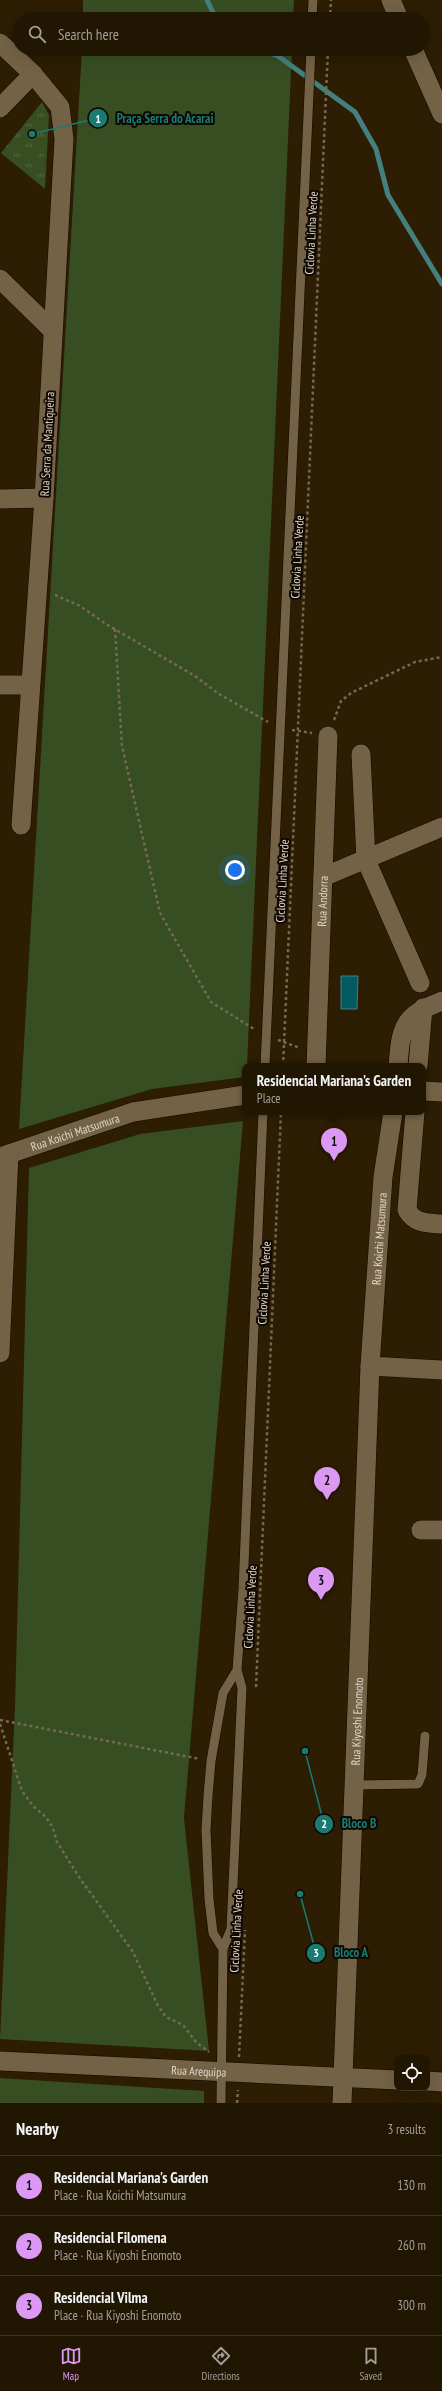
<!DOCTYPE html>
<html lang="en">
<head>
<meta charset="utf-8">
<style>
	body { margin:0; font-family:"PT Sans Narrow",sans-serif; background:#291f0c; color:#f1f3f6 }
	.controls { position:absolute; right:12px; bottom:12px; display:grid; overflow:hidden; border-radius:8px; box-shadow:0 4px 16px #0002 }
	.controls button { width:36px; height:36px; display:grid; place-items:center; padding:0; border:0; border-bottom:1px solid #3e3524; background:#211602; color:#f1f3f6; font:20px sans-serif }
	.you { position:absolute; left:235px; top:870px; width:14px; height:14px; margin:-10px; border:3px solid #fff; border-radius:50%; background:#1a73e8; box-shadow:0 0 0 6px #1a73e833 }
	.badge { display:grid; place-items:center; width:26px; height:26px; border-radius:50%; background:#dc99f4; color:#111; font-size:13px; font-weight:700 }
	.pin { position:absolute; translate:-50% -33px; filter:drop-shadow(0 1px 2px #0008) }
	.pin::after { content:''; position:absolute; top:21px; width:14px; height:12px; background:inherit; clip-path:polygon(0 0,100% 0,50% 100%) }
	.popup { position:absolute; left:242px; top:1063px; width:184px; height:52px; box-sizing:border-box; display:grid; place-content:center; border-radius:8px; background:#211602; filter:drop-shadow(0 1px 3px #0005); font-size:13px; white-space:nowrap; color:#a29f99 }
	.popup b { font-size:15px; color:#f1f3f6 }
	.popup::after { content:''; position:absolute; left:50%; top:100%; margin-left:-8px; border:8px solid transparent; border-top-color:#211602 }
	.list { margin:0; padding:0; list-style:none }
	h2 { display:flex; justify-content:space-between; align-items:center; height:52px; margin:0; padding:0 16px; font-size:17px }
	h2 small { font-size:13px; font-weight:400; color:#a29f99 }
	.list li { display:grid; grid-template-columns:26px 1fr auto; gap:12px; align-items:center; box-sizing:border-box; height:60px; padding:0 16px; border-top:1px solid #3e3524 }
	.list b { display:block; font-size:15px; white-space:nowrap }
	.list p { margin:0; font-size:13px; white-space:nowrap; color:#a29f99 }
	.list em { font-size:13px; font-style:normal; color:#a29f99 }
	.icon { flex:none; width:22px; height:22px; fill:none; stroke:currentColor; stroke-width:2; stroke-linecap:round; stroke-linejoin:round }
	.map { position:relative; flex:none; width:442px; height:2103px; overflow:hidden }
	.search { position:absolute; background:#211602; box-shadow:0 4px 16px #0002; left:12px; right:12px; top:12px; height:44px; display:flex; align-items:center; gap:10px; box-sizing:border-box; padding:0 14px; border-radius:22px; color:#a29f99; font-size:15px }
	.sheet { height:232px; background:#211602 }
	nav { display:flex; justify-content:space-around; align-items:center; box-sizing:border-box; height:56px; border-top:1px solid #3e3524; background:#211602; font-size:11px; color:#a29f99 }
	nav a { display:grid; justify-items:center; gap:2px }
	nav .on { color:#dc99f4 }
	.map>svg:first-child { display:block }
	.grass { fill:#374e23 }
	.park { fill:url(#park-tufts) }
	.water { fill:#035b62; stroke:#458080 }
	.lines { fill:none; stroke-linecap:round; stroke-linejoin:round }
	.stream { stroke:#458080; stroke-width:5 }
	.service-casing { stroke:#140600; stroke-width:10 }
	.minor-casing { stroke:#140600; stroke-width:20 }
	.path { stroke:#766953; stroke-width:2.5; stroke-dasharray:3 3; stroke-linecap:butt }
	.service { stroke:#736246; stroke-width:9 }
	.minor { stroke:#736246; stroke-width:19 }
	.labels { text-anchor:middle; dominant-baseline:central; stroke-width:4; stroke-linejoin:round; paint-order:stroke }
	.street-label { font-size:12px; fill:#e0d6c7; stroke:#0f0802 }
	.leader { fill:none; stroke:#197b72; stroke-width:1.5 }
	.callout-dot { fill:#197b72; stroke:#0f0802; stroke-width:1.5 }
	.mark-label { font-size:12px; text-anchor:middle; font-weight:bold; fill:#fff }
	.callout-label { font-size:13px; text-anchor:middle; font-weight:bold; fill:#197b72; stroke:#0f0802; stroke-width:4; stroke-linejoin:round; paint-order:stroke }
</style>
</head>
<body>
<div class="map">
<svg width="442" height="2103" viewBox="0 0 442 2103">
	<defs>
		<pattern id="park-tufts" width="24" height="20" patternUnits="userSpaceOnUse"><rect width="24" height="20" fill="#374e23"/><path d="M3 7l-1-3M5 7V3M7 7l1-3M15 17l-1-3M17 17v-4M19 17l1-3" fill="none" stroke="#546741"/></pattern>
	</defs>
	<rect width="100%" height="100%" fill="#2c1d03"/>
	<path class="grass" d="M83 0H294L293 19H83Z
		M82 49H292L247 1066H245V1077L152 1089 19 1129Z
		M243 1121 184 1818 209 2051 0 2039 15 1706 29 1168 140 1134Z
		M0 2078 204 2091V2103H0Z"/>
	<path class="park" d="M42 102 49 115 45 189 1 153Z"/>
	<path class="water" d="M341 976H358L357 1009H341Z"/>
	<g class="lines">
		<path class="stream" d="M207 0 216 19
			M260 49 278 56 355 112 376 149 388 195 442 284"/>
		<g class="service-casing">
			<path id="service" d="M312 19 313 0
				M265 1066 311 49
				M355 1785 418 1784 422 1775 425 1736
				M223 1949 213 1933 209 1899 206 1830 208 1796 211 1761 223 1693 237 1670
				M221 2103 223 1949 231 1929 242 1688 237 1670 243 1589 263 1112"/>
		</g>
		<g class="minor-casing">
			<g id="minor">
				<path d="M391 0 399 19"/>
				<path d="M0 43 33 74 60 107 64 139 44 498 21 825"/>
				<path d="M413 49 442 114"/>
				<path d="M0 108 33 74"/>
				<path d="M0 279 53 331"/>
				<path d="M0 499 44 498"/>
				<path d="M0 685H30"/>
				<path d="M361 754 366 860 420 983"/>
				<path d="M323 877 442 827"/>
				<path id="s1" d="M316 1066 328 736"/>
				<path d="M398 1066C401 1026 403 1016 442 1001"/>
				<path d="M418 1066 423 1008"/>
				<path d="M423 1091 442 1092"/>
				<path d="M415 1112 407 1210C415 1224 427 1223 442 1224"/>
				<path id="s2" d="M0 1157 133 1112 245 1095"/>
				<path d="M0 1353 9 1154"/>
				<path d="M370 1366 442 1370"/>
				<path d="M421 1530H442"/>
				<path id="s3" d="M0 2061 397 2080"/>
				<path d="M427 2081 442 2082"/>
				<path id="s4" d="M342 2103 370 1366 383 1177 393 1112"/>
			</g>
		</g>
		<path class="path" d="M330 19 331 0
			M55 595 80 606 106 624 195 676 219 694 268 722
			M115 629 122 746 160 913 211 1002 254 1029
			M334 720 341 701 351 693 415 662 442 657
			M292 730 312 733
			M278 1040 300 1048
			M283 1066 328 49
			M256 1687 281 1112
			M0 1720 200 1759
			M0 1724 22 1791 33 1806 46 1817 53 1828 57 1842 79 1877 133 1952 158 2006 166 2017 183 2025 196 2042 209 2052
			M239 2057 245 1930
			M237 2103 238 2090"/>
		<use href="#service" class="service"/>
		<use href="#minor" class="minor"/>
	</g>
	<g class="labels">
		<g class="street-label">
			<text transform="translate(311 233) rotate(-87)">Ciclovia Linha Verde</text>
			<text transform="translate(47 444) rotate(-87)">Rua Serra da Mantiqueira</text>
			<text transform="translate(297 557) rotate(-87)">Ciclovia Linha Verde</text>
			<text transform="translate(282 881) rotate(-87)">Ciclovia Linha Verde</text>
			<text stroke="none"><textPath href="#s1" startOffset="165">Rua Andorra</textPath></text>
			<text stroke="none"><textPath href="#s2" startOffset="79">Rua Koichi Matsumura</textPath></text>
			<text stroke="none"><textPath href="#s4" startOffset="865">Rua Koichi Matsumura</textPath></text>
			<text transform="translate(264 1283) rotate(-87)">Ciclovia Linha Verde</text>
			<text transform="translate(250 1607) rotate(-87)">Ciclovia Linha Verde</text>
			<text stroke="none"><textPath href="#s4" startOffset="382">Rua Kiyoshi Enomoto</textPath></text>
			<text transform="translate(236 1931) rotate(-87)">Ciclovia Linha Verde</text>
			<text stroke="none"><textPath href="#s3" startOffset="199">Rua Arequipa</textPath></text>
		</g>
	</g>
	<path class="leader" d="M32 134L98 118M305 1751L324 1824M300 1894L316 1953"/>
	<g class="callout-dot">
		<circle cx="32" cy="134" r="4"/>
		<circle cx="305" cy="1751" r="4"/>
		<circle cx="300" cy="1894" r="4"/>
		<circle cx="98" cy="118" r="10"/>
		<circle cx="324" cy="1824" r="10"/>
		<circle cx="316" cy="1953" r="10"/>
	</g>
	<g class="mark-label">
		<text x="98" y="123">1</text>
		<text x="324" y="1828">2</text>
		<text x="316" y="1957">3</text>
	</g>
	<g class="callout-label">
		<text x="165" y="123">Praça Serra do Acarai</text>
		<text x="359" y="1828">Bloco B</text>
		<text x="351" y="1957">Bloco A</text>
	</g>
</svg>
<div class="controls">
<button><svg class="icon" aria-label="locate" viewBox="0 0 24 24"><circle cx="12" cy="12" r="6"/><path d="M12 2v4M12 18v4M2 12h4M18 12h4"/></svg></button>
</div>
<div class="you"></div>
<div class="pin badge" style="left:334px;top:1161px">1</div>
<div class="popup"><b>Residencial Mariana's Garden</b>Place</div>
<div class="pin badge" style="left:327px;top:1500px">2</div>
<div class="pin badge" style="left:321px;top:1600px">3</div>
<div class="search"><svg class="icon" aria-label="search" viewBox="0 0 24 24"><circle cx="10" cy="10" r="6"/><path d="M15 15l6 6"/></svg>Search here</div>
</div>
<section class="sheet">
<h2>Nearby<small>3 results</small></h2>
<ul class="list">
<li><span class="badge">1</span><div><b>Residencial Mariana's Garden</b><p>Place · Rua Koichi Matsumura</p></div><em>130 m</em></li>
<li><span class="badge">2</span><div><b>Residencial Filomena</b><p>Place · Rua Kiyoshi Enomoto</p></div><em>260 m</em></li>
<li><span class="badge">3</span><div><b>Residencial Vilma</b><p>Place · Rua Kiyoshi Enomoto</p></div><em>300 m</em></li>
</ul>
</section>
<nav>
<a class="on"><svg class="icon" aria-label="map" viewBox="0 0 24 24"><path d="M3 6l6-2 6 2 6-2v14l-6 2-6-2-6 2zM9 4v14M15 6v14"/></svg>Map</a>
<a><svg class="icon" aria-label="directions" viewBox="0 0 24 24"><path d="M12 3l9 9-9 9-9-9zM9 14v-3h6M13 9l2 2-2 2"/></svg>Directions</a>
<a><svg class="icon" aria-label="saved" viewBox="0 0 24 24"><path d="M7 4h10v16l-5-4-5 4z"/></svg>Saved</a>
</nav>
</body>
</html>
